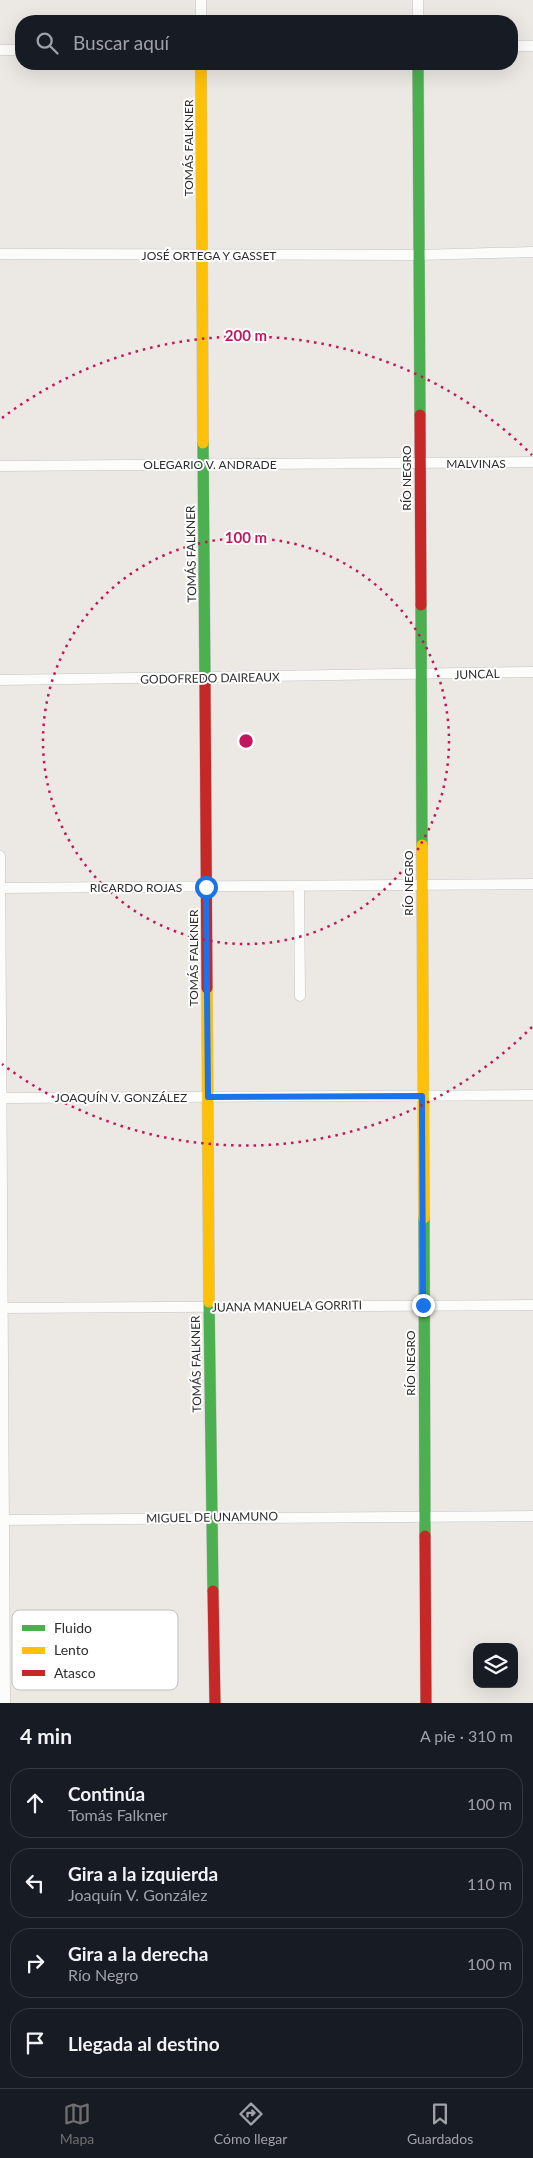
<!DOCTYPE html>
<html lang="es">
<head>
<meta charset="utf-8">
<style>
	body { margin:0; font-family:Lato,sans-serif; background:#20242c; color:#f1f3f6 }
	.controls { position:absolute; right:15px; bottom:15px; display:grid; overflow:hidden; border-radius:10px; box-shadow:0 5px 20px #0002 }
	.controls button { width:45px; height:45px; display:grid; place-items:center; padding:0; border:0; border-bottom:1px solid #363941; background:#171b24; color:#f1f3f6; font:25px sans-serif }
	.stop { position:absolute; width:15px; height:15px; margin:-11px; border:4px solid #1a73e8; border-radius:50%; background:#fff }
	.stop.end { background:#1a73e8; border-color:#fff; box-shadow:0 1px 5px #0008 }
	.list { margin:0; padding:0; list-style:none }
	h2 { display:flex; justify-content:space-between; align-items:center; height:65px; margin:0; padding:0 20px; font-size:21px }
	h2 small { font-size:16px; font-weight:400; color:#9ea1a6 }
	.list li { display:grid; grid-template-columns:32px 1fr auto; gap:15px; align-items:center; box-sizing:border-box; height:70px; margin:0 10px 10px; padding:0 10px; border:1px solid #363941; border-radius:20px }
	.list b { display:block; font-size:19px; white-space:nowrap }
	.list p { margin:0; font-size:16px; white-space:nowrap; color:#9ea1a6 }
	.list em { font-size:16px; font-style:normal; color:#9ea1a6 }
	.icon { flex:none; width:28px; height:28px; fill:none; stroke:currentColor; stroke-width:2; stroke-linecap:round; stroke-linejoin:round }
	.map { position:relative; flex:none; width:533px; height:1703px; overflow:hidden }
	.search { position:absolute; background:#171b24; box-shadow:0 5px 20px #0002; left:15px; right:15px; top:15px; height:55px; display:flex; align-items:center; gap:12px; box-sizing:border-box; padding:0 18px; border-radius:20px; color:#9ea1a6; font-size:19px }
	.sheet { height:385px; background:#171b24 }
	nav { display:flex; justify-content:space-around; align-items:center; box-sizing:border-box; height:70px; border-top:1px solid #363941; background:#171b24; font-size:14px; color:#9ea1a6 }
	nav a { display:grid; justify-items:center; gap:2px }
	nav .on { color:#706f6e }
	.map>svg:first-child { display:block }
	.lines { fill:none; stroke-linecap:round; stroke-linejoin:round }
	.street-casing { stroke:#c5c4c5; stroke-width:11 }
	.fast-casing { stroke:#c5c4c5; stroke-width:12 }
	.slow-casing { stroke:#c5c4c5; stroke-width:12 }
	.jam-casing { stroke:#c5c4c5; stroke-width:12 }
	.street { stroke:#fcfcfb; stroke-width:10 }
	.fast { stroke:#4caf50; stroke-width:11 }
	.slow { stroke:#ffc107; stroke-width:11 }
	.jam { stroke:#c62828; stroke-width:11 }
	.route { stroke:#1a73e8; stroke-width:6 }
	.ring { fill:none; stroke:#c2185b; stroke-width:2.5; stroke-dasharray:2.5 5 }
	.labels { text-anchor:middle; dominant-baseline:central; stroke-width:4; stroke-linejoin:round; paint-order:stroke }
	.street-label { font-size:12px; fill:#2e2e2e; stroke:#fff }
	.key { fill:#fff; stroke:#c0c0c0; stroke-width:1 }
	.key-label { font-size:14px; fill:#2e2e2e }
	.centre { fill:#c2185b; stroke:#fff; stroke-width:2.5 }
	.ring-label { font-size:15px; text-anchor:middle; font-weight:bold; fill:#c2185b; stroke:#fff; stroke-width:4; stroke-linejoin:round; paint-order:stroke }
</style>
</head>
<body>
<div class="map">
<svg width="533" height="1703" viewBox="0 0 533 1703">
	<rect width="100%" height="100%" fill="#ece8e4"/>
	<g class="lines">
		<g class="street-casing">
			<path id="street" d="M201 0V21
				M418 21V0
				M512 46H533
				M0 50H21
				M0 254 418 255 533 252
				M0 466 533 462
				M0 680 533 672
				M0 856 5 1703
				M299 886 300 996
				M0 888 533 884
				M0 1098 533 1095
				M0 1308 533 1305
				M0 1520 533 1516"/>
		</g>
		<g class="fast-casing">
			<path id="fast" d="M418 64 420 415
				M203 443 205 684
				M421 605 422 845
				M424 1218 425 1536
				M209 1302 213 1591"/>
		</g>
		<g class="slow-casing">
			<path id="slow" d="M201 64 203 443
				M422 845 424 1218
				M207 988 209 1302"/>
		</g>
		<g class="jam-casing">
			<path id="jam" d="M420 415 421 605
				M205 684 207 988
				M425 1536 426 1703
				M213 1591 215 1703"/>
		</g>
		<use href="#street" class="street"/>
		<use href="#fast" class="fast"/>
		<use href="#slow" class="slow"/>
		<use href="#jam" class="jam"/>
	</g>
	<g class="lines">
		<path class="route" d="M206 887 208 1097 422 1096 423 1305"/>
	</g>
	<g class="ring">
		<circle cx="246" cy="741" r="203"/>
		<path d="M532 1027A405 405 0 0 1 2 1064M2 418A405 405 0 0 1 532 455"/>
	</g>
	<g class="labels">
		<g class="street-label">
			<text transform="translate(188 148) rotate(-90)">TOMÁS FALKNER</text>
			<text x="209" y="255">JOSÉ ORTEGA Y GASSET</text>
			<text x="476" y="463">MALVINAS</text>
			<text x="210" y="464">OLEGARIO V. ANDRADE</text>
			<text transform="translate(406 478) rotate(-90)">RÍO NEGRO</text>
			<text transform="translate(191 554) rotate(-91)">TOMÁS FALKNER</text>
			<text transform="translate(477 674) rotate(-2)">JUNCAL</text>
			<text transform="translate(210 678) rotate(-1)">GODOFREDO DAIREAUX</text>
			<text transform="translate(408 883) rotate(-90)">RÍO NEGRO</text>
			<text x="136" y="887">RICARDO ROJAS</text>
			<text transform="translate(193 958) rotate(-90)">TOMÁS FALKNER</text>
			<text x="121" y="1097">JOAQUÍN V. GONZÁLEZ</text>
			<text transform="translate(287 1306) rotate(-1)">JUANA MANUELA GORRITI</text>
			<text transform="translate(410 1363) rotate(-90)">RÍO NEGRO</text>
			<text transform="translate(196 1364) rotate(-91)">TOMÁS FALKNER</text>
			<text transform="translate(212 1517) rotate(-1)">MIGUEL DE UNAMUNO</text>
		</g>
	</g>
	<rect x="12" y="1610" width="166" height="80" rx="8" class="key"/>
	<rect x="22" y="1625" width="23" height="6" fill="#4caf50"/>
	<rect x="22" y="1647" width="23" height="7" fill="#ffc107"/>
	<rect x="22" y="1670" width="23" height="6" fill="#c62828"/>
	<g class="key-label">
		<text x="54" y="1633">Fluido</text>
		<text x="54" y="1655">Lento</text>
		<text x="54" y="1678">Atasco</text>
	</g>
	<circle cx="246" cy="741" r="8" class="centre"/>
	<g class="ring-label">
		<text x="246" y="341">200 m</text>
		<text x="246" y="543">100 m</text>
	</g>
</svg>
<div class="controls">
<button><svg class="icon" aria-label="layers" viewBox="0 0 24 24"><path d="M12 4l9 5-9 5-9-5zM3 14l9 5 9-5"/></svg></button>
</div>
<div class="stop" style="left:206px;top:887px"></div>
<div class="stop end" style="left:423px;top:1305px"></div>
<div class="search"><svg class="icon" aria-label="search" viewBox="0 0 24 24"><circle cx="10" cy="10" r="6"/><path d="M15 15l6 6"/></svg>Buscar aquí</div>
</div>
<section class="sheet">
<h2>4 min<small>A pie · 310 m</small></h2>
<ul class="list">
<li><svg class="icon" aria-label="ahead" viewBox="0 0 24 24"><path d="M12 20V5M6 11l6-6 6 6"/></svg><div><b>Continúa</b><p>Tomás Falkner</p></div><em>100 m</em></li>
<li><svg class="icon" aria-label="left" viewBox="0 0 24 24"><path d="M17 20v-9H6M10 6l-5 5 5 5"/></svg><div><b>Gira a la izquierda</b><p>Joaquín V. González</p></div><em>110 m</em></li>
<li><svg class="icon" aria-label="right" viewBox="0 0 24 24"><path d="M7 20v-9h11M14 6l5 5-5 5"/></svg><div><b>Gira a la derecha</b><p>Río Negro</p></div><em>100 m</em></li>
<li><svg class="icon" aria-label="arrive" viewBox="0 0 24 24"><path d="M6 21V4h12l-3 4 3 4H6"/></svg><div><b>Llegada al destino</b></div></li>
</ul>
</section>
<nav>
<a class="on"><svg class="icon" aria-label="map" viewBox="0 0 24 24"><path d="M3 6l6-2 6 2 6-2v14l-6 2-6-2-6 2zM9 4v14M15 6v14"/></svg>Mapa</a>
<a><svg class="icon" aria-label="directions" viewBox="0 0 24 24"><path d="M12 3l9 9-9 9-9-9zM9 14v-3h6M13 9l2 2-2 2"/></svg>Cómo llegar</a>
<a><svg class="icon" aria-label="saved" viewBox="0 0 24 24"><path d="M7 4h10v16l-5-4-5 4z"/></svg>Guardados</a>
</nav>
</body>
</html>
